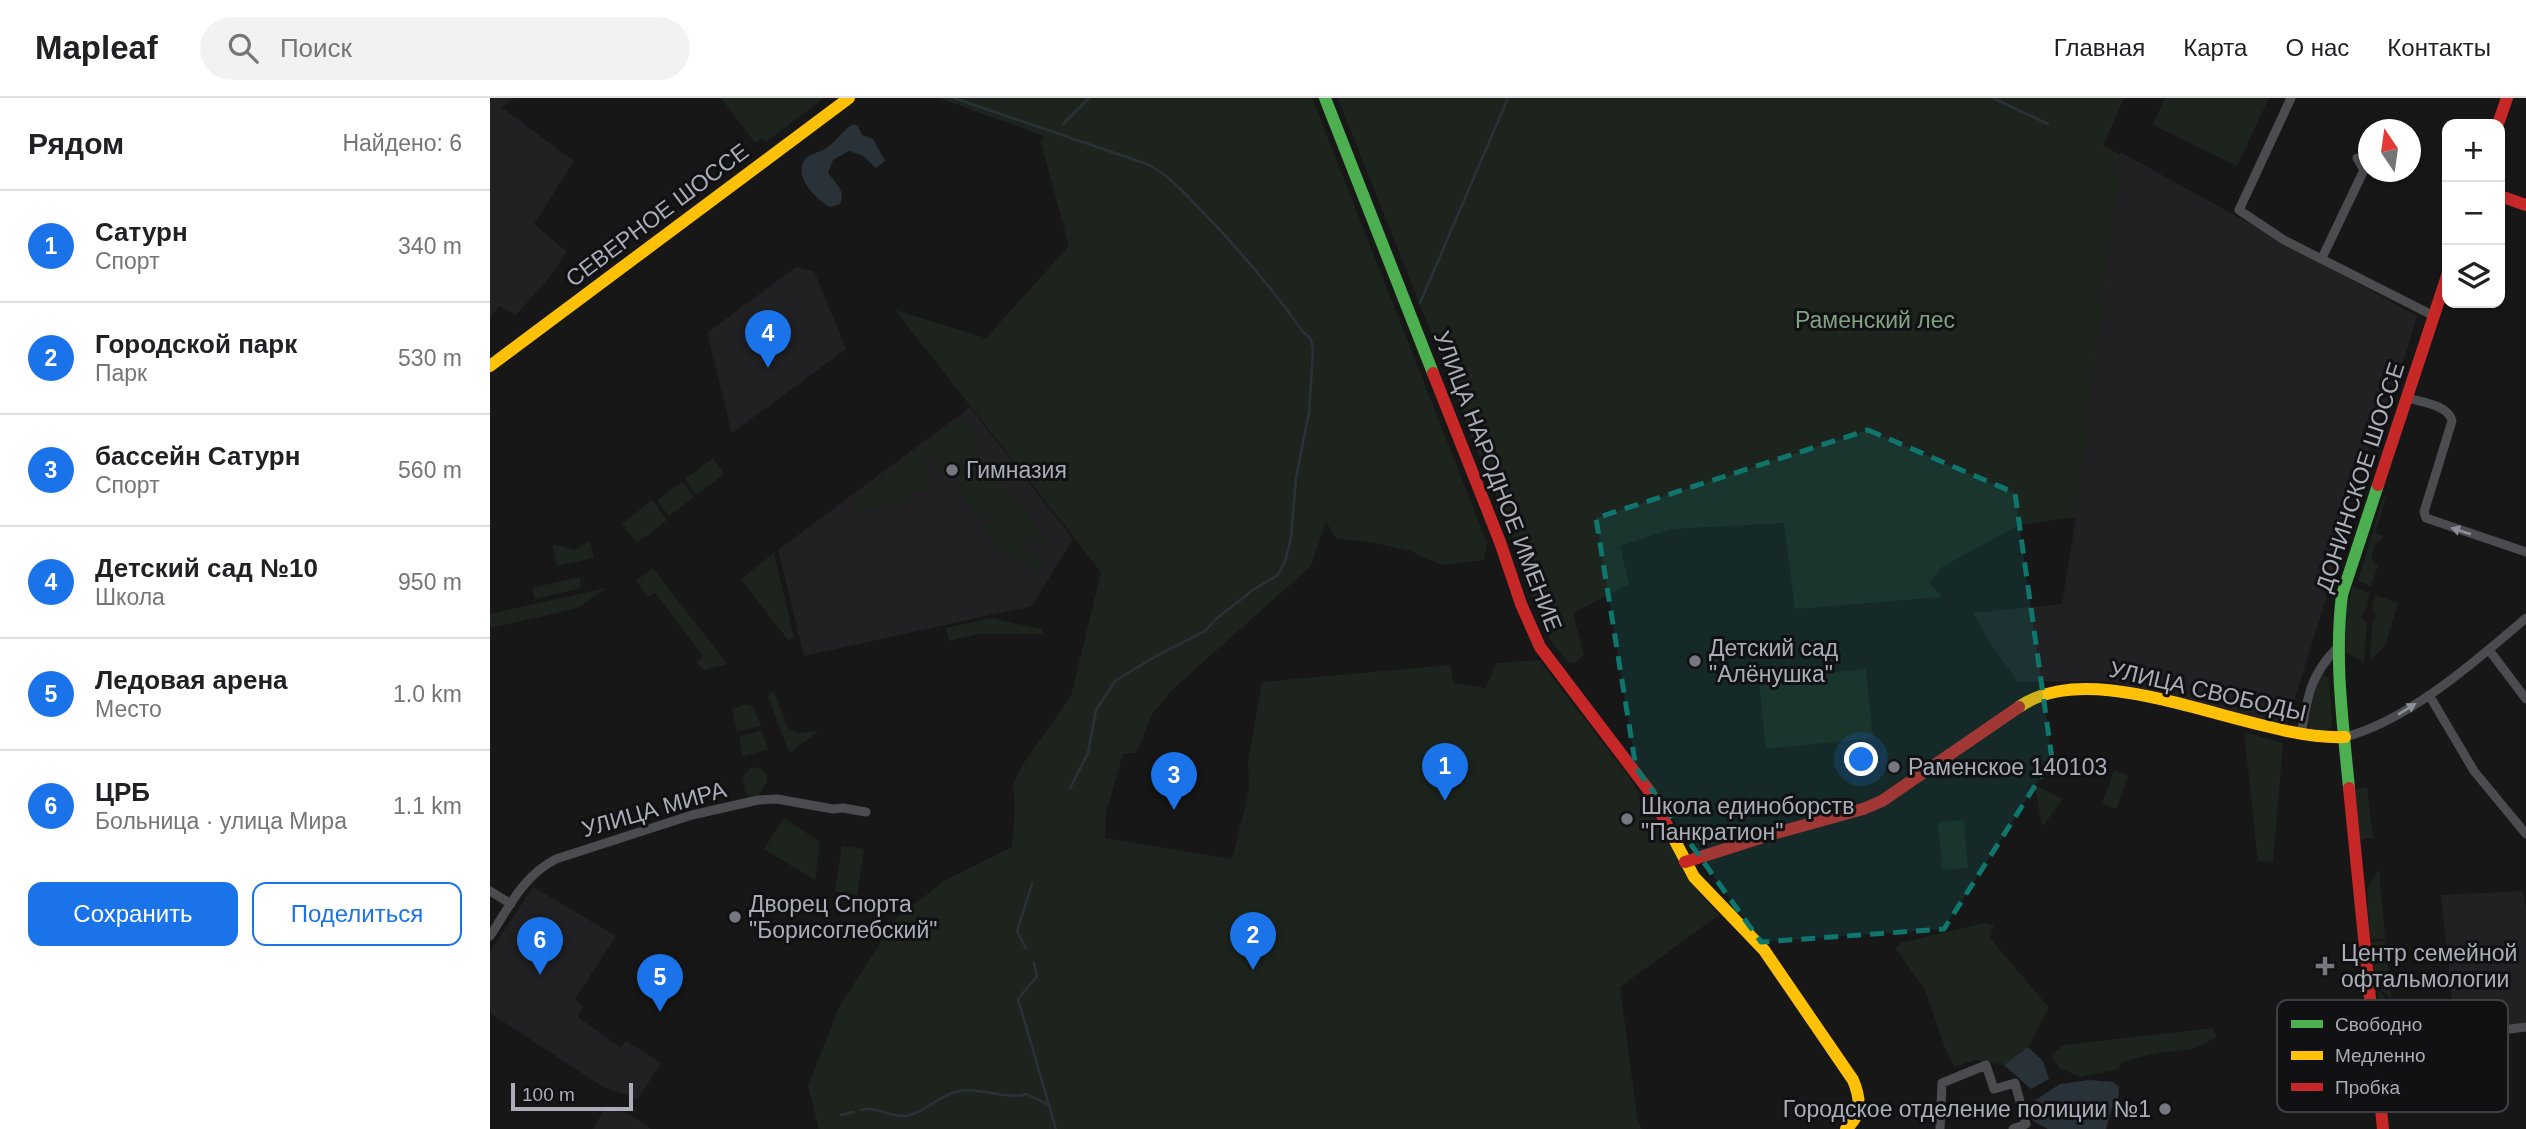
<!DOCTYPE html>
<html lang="ru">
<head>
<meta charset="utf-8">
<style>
	body { margin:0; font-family:Arial,sans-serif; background:#f2f2f2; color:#202124 }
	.controls { position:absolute; right:21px; top:21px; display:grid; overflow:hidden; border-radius:14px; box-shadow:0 4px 10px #0003 }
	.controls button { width:63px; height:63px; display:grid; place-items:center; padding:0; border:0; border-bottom:2px solid #e0e0e0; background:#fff; color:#202124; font:35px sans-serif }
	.compass { position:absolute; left:1868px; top:21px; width:63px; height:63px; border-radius:50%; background:#fff; box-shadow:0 4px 10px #0003; rotate:347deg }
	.scale { position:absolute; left:21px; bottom:18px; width:122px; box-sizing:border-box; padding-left:7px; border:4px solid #a8adb8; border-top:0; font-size:19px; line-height:24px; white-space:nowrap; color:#a8adb8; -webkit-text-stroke:5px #111113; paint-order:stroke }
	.you { position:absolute; left:1372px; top:662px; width:24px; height:24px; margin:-18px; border:5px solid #fff; border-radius:50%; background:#1a73e8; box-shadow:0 0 0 10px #1a73e833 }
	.badge { display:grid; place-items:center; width:46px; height:46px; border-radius:50%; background:#1a73e8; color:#fff; font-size:23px; font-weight:700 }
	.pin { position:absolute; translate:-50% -58px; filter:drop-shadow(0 2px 4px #0008) }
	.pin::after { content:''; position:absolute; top:37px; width:24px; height:21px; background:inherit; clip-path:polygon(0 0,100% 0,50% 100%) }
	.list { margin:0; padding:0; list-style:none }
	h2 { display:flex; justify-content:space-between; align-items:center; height:91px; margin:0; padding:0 28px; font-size:30px }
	h2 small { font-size:23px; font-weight:400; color:#757577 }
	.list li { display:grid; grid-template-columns:46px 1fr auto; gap:21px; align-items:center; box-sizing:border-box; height:112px; padding:0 28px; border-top:2px solid #e0e0e0 }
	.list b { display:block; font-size:26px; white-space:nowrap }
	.list p { margin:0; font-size:23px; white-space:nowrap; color:#757577 }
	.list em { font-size:23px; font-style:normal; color:#757577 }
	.actions { display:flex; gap:14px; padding:21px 28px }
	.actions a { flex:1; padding:16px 0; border:2px solid #1a73e8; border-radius:14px; text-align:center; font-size:24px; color:#1a73e8 }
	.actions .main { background:#1a73e8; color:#fff }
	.icon { flex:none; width:38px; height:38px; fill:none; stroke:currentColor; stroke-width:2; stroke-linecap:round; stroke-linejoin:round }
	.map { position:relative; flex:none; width:2036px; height:1031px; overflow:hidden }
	header { display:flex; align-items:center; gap:42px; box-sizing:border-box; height:98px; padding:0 35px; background:#fff; border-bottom:2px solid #e0e0e0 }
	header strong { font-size:33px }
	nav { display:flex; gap:38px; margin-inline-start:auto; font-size:24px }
	.search { width:490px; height:63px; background:#f2f2f2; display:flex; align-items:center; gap:18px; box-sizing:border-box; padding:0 24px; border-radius:38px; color:#757577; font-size:26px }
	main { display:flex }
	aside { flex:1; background:#fff }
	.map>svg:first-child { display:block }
	.built { fill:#212123 }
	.green { fill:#1d241e }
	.water { fill:#2a3239 }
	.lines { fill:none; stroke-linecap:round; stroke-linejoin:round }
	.stream { stroke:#2a3239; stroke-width:2.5 }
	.street { stroke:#4b4c50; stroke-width:9 }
	.fast { stroke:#4caf50; stroke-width:12 }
	.slow { stroke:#ffc107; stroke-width:12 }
	.jam { stroke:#c62828; stroke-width:12 }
	.oneway { fill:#8c9099 }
	.marked { fill:#0f766e; fill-opacity:0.2; stroke:#0f766e; stroke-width:5; stroke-dasharray:14 9; stroke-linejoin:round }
	.poi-dot { fill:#757880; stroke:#111113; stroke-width:2.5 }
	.labels { text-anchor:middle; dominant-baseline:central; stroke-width:6; stroke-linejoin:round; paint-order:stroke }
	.street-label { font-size:23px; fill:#a8adb8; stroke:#111113 }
	.park-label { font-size:23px; fill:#7fa381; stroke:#111113 }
	.poi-label { font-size:23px; fill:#a8adb8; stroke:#111113; text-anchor:start }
	.key { fill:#111113; stroke:#3e4045; stroke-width:2 }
	.key-label { font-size:19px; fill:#a8adb8 }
</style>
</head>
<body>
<header>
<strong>Mapleaf</strong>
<div class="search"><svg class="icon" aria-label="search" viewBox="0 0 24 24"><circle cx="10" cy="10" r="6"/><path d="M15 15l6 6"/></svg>Поиск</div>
<nav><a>Главная</a><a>Карта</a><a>О нас</a><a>Контакты</a></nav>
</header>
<main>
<aside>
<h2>Рядом<small>Найдено: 6</small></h2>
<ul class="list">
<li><span class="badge">1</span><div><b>Сатурн</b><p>Спорт</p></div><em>340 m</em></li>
<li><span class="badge">2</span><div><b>Городской парк</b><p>Парк</p></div><em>530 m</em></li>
<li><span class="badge">3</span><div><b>бассейн Сатурн</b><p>Спорт</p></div><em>560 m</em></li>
<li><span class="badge">4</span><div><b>Детский сад №10</b><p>Школа</p></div><em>950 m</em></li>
<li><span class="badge">5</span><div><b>Ледовая арена</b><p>Место</p></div><em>1.0 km</em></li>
<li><span class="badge">6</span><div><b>ЦРБ</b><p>Больница · улица Мира</p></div><em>1.1 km</em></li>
</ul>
<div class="actions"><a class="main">Сохранить</a><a>Поделиться</a></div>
</aside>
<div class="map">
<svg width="2036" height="1031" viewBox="0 0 2036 1031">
	<rect width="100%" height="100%" fill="#171717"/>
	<path class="built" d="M0 0H25L11 9 84 63 44 126 77 154 56 183 26 217 9 208 0 220Z
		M1632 55 1927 218 1907 284 1898 286 1895 292 1901 301 1896 318 1889 317 1876 358 1867 355 1865 363 1847 417 1855 420 1843 459 1848 463 1796 628 1618 583 1528 584 1500 545 1483 515 1572 506 1586 419 1630 56Z
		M306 169 324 173 356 251 242 335 217 235Z
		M480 309 583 441 542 508 314 558 288 452Z
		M43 789 126 838 85 901 93 908 88 919 131 950 136 943 171 965 148 1001 113 989 0 915V854Z
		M2033 793 2036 811V925L1965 932 1951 797Z
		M117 1008 141 1017 161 1031H102Z"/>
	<path class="green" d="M231 0H334L276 44 272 40 265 45Z
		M449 0H822L997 445 994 462 951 467 920 453 881 444 847 441 836 424 821 468 684 590 663 615 646 655 633 656 616 715 615 740 742 761 759 693 758 664 772 584 961 567 963 585 996 590 1006 565 1049 562 1139 679 1165 720 1201 786 1229 817 1130 889 1148 1025 1152 1031H329L318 988 349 909 407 819 456 782 522 749 525 709 523 686 531 669 581 598 611 474 405 212 496 240 579 148 551 45 554 38Z
		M848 0H1634L1613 48 1630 56 1586 419 1529 427 1452 469 1439 485 1452 499 1305 511 1294 425 1181 431 1130 448 1139 486 1083 515 1094 557 1084 565 1078 564 1061 543 1043 501 1022 439Z
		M1675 0H1779L1747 68 1663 27Z
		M473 318 487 337 481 343 559 445 555 448 550 442 546 445 539 437 533 449 555 464 548 476 503 447 505 443 492 425 505 421 499 415 486 418 468 393 474 390 459 371 454 374 444 361 434 364 440 391 418 396 419 402 364 414 361 403Z
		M223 360 234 376 207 397 195 381Z
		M192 384 204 399 179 418 167 402Z
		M1897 396 1885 435 1894 438 1889 444H1886L1881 460 1888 468 1881 488 1868 483 1893 400Z
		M162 402 177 422 147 445 132 426Z
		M100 443 104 460 67 468 62 446 85 452Z
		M284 455 304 540 298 542 251 481Z
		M163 470 237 566 214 572 206 564 213 558 165 495 158 499 146 483Z
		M90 479 91 490 45 501 42 490Z
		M1863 489 1879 495 1877 510 1872 515 1871 519 1877 526 1874 564 1855 554 1857 509Z
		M116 490 88 510 0 530V516Z
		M1885 497 1908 505 1895 548 1880 562 1882 525 1886 518 1882 510Z
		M501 520 551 531 553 536H488L459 543 456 530Z
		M1376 571 1383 640 1276 651 1269 582Z
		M1832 576 1839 580 1842 629 1834 634 1821 632 1818 628 1827 580Z
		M284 593 298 630 310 635 329 633 299 655 278 598 280 594Z
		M256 606 263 608 271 628 247 633 242 611Z
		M272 633 278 651 254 658 252 657 249 638Z
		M1754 634 1793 645 1783 764 1768 763Z
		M267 669 277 676V684L268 697 259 699 255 694 253 679 260 670Z
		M1624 672 1638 677 1627 711 1612 706Z
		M1545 687 1573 701 1552 729Z
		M1877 689 1883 740 1870 742 1865 691Z
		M294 720 330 744 325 782 274 751Z
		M1474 722 1478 770 1452 772 1448 724Z
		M352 748 374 751 367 797 345 793Z
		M1889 771 1895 840 1880 841 1877 791Z
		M1494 825 1504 828 1500 840 1559 910 1538 949 1514 967 1485 962 1464 969 1455 950 1436 894 1406 851 1410 845Z
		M1895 843 1902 904 1885 884 1881 844Z
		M1888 892 1906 913 1910 943H1894Z
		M1723 930 1727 939 1703 951 1668 955 1635 963 1626 972 1590 979 1569 970 1561 957 1574 947Z"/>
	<path class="water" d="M363 26 368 28 372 37 383 41 395 63 386 70 372 57 359 53 343 62 338 75C346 85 356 93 350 106L340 109C327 102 304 80 314 63 320 54 331 55 338 49 347 42 352 33 363 26Z
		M1538 949 1553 963 1559 981 1541 991 1514 967Z
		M1599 982 1623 984 1629 989 1628 1005 1622 1010 1616 1031H1558L1543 1023 1544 1003 1570 986Z"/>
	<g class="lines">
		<path class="stream" d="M464 0 657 66C679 77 693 94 710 111 747 149 782 190 813 234L821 241 823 254 819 314 806 380 801 439 796 461 788 477 763 492 726 521 715 533 668 557 625 583 606 612 598 655 580 690
			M1503 0 1558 26
			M573 26 599 0
			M930 205 1018 0
			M536 850 527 833 542 786
			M544 865 547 878 528 901 566 1031
			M371 1012C385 1008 398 1018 413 1018 429 1018 447 1000 462 995 488 986 512 1003 537 996L559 1007
			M351 1017 364 1014"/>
		<path class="street" d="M1801 0 1749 112 1794 142 1944 218
			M1832 160 1874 72 1867 60
			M1918 300C1931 304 1959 307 1962 323L1934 414 1936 420 2036 454
			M1999 552 2036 601
			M1939 597 1984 673 2036 736
			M1811 637C1818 598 1819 579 1847 550
			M1855 639C1918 623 1987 562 2036 520
			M0 793 21 806
			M0 838C19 809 34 777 66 761L202 717 268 702 287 701 343 711 353 710 376 714
			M1885 948 2036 929
			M1450 1031 1452 985 1496 967 1504 991 1525 985 1536 1026 1523 1031"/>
		<path class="fast" d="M835 0 943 275
			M1859 690C1853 626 1844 561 1852 497L1888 387"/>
		<path class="slow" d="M0 268 359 0
			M1529 609C1607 554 1762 643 1855 639
			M1183 739 1204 779 1274 852 1363 982C1371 1001 1372 1017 1356 1031"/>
		<path class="jam" d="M2008 26 2017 0
			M2010 98 2036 107
			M943 275 1010 444 1031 506 1050 549 1160 694 1183 739
			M1888 387 1957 178
			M1859 690 1893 1031
			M1195 764 1286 735 1373 711 1392 703 1529 609"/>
	</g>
	<defs><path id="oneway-solid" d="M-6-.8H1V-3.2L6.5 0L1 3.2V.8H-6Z" transform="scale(1.75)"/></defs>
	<g class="oneway">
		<use href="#oneway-solid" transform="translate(1971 433) rotate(-162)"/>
		<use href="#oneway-solid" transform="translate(1917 611) rotate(-32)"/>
	</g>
	<path class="marked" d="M1378 332 1525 395 1562 661 1454 831 1271 844 1146 670 1106 420Z"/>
	<g class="poi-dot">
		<circle cx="462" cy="372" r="7"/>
		<circle cx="1205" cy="563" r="7"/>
		<circle cx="1404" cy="669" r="7"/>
		<circle cx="1137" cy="721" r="7"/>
		<circle cx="245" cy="819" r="7"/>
		<path d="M1831.5 857.5h7v7h7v7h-7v7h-7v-7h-7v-7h7z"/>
		<circle cx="1675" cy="1011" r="7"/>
	</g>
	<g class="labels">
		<g class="street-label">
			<text transform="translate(167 117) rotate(-37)">СЕВЕРНОЕ ШОССЕ</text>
			<text transform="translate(1870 379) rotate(-72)">ДОНИНСКОЕ ШОССЕ</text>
			<text transform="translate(1008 383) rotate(69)">УЛИЦА НАРОДНОЕ ИМЕНИЕ</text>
			<text transform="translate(1718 593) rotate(13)">УЛИЦА СВОБОДЫ</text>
			<text transform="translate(164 711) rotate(-16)">УЛИЦА МИРА</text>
		</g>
		<g class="park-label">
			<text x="1385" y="222">Раменский лес</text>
		</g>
		<g class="poi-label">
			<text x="476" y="372">Гимназия</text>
			<text x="1219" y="550">Детский сад<tspan x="1219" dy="26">"Алёнушка"</tspan></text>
			<text x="1418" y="669">Раменское 140103</text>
			<text x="1151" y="708">Школа единоборств<tspan x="1151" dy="26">"Панкратион"</tspan></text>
			<text x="259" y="806">Дворец Спорта<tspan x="259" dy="26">"Борисоглебский"</tspan></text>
			<text x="1851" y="855">Центр семейной<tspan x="1851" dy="26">офтальмологии</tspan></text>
			<text x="1661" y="1011" text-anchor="end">Городское отделение полиции №1</text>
		</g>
	</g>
	<rect x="1787" y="902" width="231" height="112" rx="10" class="key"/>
	<rect x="1801" y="922" width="32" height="8" fill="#4caf50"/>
	<rect x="1801" y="953" width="32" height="9" fill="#ffc107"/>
	<rect x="1801" y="985" width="32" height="8" fill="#c62828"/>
	<g class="key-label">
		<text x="1845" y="933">Свободно</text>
		<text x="1845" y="964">Медленно</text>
		<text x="1845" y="996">Пробка</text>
	</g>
</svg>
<div class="controls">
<button>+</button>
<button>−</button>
<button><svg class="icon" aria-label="layers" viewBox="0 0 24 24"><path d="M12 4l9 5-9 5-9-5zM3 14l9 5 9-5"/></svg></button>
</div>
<svg class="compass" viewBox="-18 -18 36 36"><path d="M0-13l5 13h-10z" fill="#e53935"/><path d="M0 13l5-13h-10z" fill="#757577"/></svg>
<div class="scale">100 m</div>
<div class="you"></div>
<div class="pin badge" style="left:955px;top:703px">1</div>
<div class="pin badge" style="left:763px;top:872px">2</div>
<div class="pin badge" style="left:684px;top:712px">3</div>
<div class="pin badge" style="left:278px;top:270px">4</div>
<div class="pin badge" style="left:170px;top:914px">5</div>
<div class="pin badge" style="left:50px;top:877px">6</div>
</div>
</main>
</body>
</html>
